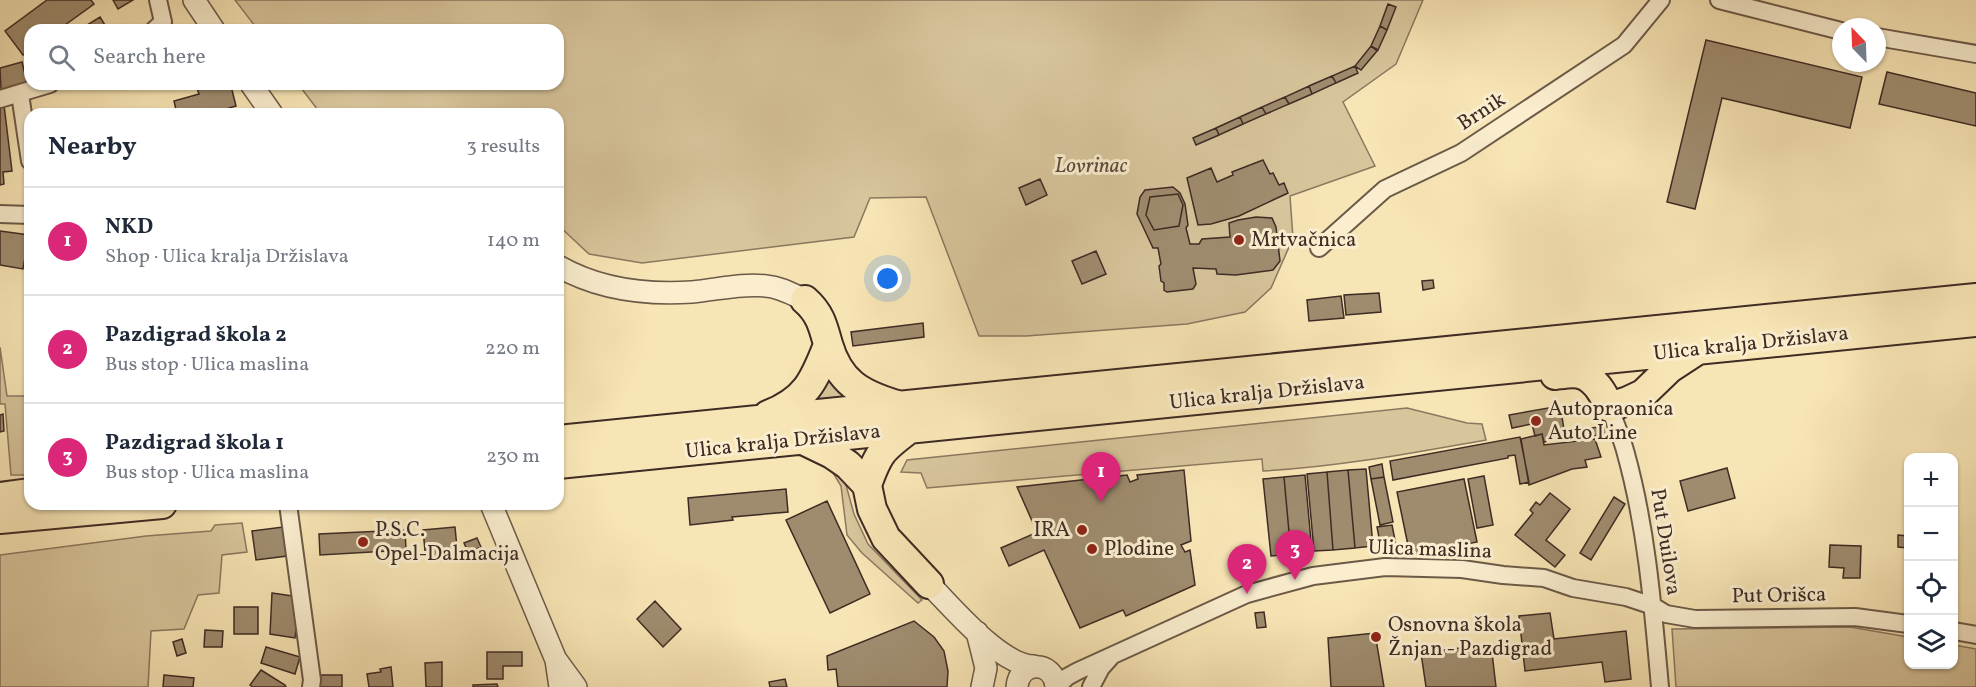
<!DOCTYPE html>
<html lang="en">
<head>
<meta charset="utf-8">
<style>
	body { margin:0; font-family:Vollkorn,serif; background:#f6f6f7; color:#1f2937 }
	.controls { position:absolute; right:18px; bottom:18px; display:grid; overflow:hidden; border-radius:12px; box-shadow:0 2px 4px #0004 }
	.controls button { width:54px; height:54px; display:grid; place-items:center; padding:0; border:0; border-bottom:2px solid #e0e1e3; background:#fff; color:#1f2937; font:30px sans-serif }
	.compass { position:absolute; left:1832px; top:18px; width:54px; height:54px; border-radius:50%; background:#fff; box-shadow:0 2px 4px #0004; rotate:337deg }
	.you { position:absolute; left:888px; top:279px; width:21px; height:21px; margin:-15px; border:4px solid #fff; border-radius:50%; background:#1a73e8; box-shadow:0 0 0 9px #1a73e833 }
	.badge { display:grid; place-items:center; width:39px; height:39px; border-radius:50%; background:#db2777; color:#fff; font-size:20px; font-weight:700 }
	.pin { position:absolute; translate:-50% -50px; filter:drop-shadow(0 2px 3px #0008) }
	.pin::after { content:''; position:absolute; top:32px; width:21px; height:18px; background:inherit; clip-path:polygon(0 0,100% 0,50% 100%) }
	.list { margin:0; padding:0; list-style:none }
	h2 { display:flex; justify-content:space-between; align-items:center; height:78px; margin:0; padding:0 24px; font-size:26px }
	h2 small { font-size:20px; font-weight:400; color:#747a83 }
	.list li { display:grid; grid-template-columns:39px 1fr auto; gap:18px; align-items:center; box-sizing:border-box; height:108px; padding:0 24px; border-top:2px solid #e0e1e3 }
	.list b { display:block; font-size:22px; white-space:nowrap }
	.list p { margin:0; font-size:20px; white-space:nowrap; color:#747a83 }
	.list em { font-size:20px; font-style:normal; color:#747a83 }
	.icon { flex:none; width:33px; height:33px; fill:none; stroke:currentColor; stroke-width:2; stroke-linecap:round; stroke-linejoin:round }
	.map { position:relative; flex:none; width:1976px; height:687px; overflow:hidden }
	.search { position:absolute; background:#fff; box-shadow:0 2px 4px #0004; left:24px; top:24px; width:540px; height:66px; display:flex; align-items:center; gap:15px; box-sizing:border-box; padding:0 21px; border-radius:18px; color:#747a83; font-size:22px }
	.panel { position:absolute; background:#fff; box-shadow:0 2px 4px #0004; left:24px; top:108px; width:540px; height:402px; border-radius:18px }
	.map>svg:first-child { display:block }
	.green { fill:#d8c59c; stroke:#8b7860; stroke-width:1.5 }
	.building { fill:#9f8c6f; stroke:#3e2b24; stroke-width:1.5 }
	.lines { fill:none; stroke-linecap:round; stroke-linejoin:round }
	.minor-casing { stroke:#6c5a48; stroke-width:20 }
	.tertiary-casing { stroke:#6c5a48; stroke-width:24 }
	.trunk-casing { stroke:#3e2b24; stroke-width:32 }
	.minor { stroke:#faeecf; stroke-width:16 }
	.tertiary { stroke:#faeecf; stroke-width:21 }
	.trunk { stroke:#f8e5b5; stroke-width:28 }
	.poi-dot { fill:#8f2418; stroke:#faeecf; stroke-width:2 }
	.labels { text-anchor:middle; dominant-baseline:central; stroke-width:6; stroke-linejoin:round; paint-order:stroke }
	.street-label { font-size:21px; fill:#3e2b24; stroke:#faeecf }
	.park-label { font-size:21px; font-style:italic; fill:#5d4a3c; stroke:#faeecf }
	.poi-label { font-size:21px; fill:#3e2b24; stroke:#faeecf; text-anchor:start }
</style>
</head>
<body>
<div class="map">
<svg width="1976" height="687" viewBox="0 0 1976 687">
	<rect width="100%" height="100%" fill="#f8e5b5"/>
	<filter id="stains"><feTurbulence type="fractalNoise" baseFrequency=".00333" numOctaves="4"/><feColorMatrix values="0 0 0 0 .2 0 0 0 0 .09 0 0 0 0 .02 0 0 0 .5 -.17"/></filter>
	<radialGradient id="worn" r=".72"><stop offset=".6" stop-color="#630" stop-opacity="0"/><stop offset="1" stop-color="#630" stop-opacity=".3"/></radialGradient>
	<path class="green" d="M235 0H1423L1396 64 1343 102 1375 166 1290 196 1293 238 1271 288 1245 312 1187 324 1026 336H979L926 197 870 198 854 237 642 263 589 254 558 225V114H321L298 84H558V30H258Z
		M0 347 7 396H30L28 430 25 431 28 475H11L5 404H0Z
		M829 371 855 396 837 400H806Z
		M1407 408 1467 423 1482 424 1486 440C1412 453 1338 467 1263 471L1262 459 927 488 921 473 901 472 907 460Z
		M829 466 840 476 846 485 854 514 868 544 922 600 918 603 862 553 847 535 841 486Z
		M242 523 247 552 222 555 219 593 198 595 184 629 151 631 148 687H0V555L146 536 211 531 215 525Z
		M1850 627 1908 637V664H1954V645L1976 649V687H1676L1672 629Z"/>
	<path class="building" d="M47 0H91L94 4 58 30H30V50L23 55 5 31Z
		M113 0H133L118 9Z
		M1388 4 1396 7 1387 30 1380 26Z
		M100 17 108 30H79Z
		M1380 26 1387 30 1378 50 1371 46Z
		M1706 40 1862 77 1850 128 1722 98 1695 209 1667 202Z
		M1371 46 1377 51 1361 70 1355 66Z
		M22 62 27 83 1 90 0 68Z
		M1355 66 1358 73 1336 83 1332 76Z
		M1887 72 1976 93V126L1879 104Z
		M1332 76 1336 83 1312 94 1309 86Z
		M212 84H219L220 89 231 86 236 106 209 114H202L201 112 177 114 174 101 199 94 197 88Z
		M1309 86 1312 94 1289 104 1285 97Z
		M1285 97 1289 104 1266 114 1262 107Z
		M4 105 12 171 3 172 4 184 0 185V106Z
		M1262 107 1266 114 1243 124 1240 117Z
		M1240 117 1243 124 1219 135 1216 128Z
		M1216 128 1219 135 1196 145 1193 138Z
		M1263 160 1270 174 1273 173 1279 185 1284 183 1288 193 1239 216 1211 224 1198 225 1187 178 1211 168 1217 182 1233 175 1232 172Z
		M1040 179 1047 195 1026 205 1019 188Z
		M1173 187 1180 193 1185 204 1188 225 1186 228 1190 244H1199L1202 239 1230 237 1229 223 1238 220 1256 217 1272 218 1276 227 1280 261 1273 270 1236 275 1217 274 1216 269 1193 268 1196 284 1193 289 1167 292 1164 290V283L1161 281 1159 266 1161 264 1158 248H1153L1137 214 1140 197 1145 190Z
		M1178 194 1183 205 1179 226 1154 230 1146 215 1150 197Z
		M0 231 29 235 23 269 0 265Z
		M1096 251 1106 274 1082 284 1072 261Z
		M1433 280 1434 288 1423 290 1422 281Z
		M1379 293 1381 312 1346 315 1344 295Z
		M1341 296 1344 318 1309 321 1307 300Z
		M923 323 924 337 853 346 851 332Z
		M1571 404 1573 415 1562 417 1564 429H1560L1561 438 1544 442 1542 434 1535 436 1532 424 1512 428 1509 415Z
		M3 414 4 431 0 432V415Z
		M1603 426 1605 434 1569 440 1568 432Z
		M1542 434 1544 445 1595 439 1601 457 1585 460 1587 467 1572 469 1529 485 1521 439Z
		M1520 437 1529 482 1520 484 1515 455 1508 456V458L1393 480 1390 461Z
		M1382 464 1384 477 1371 479 1369 467Z
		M1727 468 1735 498 1688 511 1680 481Z
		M1366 469 1373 546 1355 548 1348 470Z
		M1184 470 1191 541 1181 545 1185 552 1190 550 1195 585 1126 616 1123 610 1080 628 1044 550 1009 566 1001 548 1040 531 1037 521 1033 523 1017 487 1127 475 1130 482 1138 479 1137 475Z
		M1348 470 1355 548 1333 550 1327 472Z
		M1327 472 1333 550 1314 551 1307 474Z
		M1305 475 1312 552 1291 554 1284 477Z
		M1484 476 1493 525 1477 528 1468 479Z
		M1284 477 1291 554 1271 556 1263 479Z
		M1384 477 1393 522 1380 525 1371 479Z
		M1464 479 1477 542 1410 555 1397 492Z
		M786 489 788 512 732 517 733 520 690 525 688 498Z
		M1550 493 1570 509 1546 540 1565 555 1555 567 1515 535 1533 513 1530 510 1536 502 1540 505Z
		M1614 497 1625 504 1591 560 1580 553Z
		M827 501 870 594 830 613 786 520Z
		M1392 525 1397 550 1382 553 1377 527Z
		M283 527 287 556 256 560 252 531Z
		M455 527 458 558 426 561 423 530Z
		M405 530 406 550 320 555 319 534Z
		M1898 535 1908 536V548L1898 547Z
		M477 538 481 547 468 552 464 543Z
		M1830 545 1861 546 1860 578H1843L1844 568 1829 567Z
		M272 593 299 597 295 638 270 634Z
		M655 601 681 629 663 647 637 619Z
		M234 607H258V634H234Z
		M1264 612 1266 627 1257 628 1255 613Z
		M1550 613 1554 639 1626 631 1631 679 1605 682 1602 662 1525 671 1519 616Z
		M914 621 934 637 944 651 948 671 947 687H838L836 669 828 670 827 656Z
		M205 630 223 631 222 647H204Z
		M1375 633 1384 687H1331L1328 638Z
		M182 639 186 653 177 656 173 642Z
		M1491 644 1496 687H1426L1421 653Z
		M266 647 300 657 295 674 261 663Z
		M487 652H522V666H503V679H487Z
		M442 662V687H426L425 663Z
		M391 667 393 687H369L367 674 381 672 380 669Z
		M261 670 285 685 286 687H253L250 685Z
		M164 675 194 678 193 687H163Z
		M317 675H342V687H317Z
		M785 679 787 687H770L769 682Z
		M497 684 498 687H473V685Z"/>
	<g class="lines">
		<g class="minor-casing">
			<path id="minor" d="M1719 0 1841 31
				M154 30 163 22 158 0
				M1877 37 1976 54
				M20 94 30 161
				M0 99 50 84
				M0 214 30 215
				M1319 248 1385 189 1461 153 1624 45 1661 0
				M1609 407C1615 422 1622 438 1626 454 1647 530 1653 609 1660 687
				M288 504 312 680 311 687
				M1954 631 1976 635
				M1057 687 1067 677 1078 671 1247 594 1313 576 1385 567 1462 569 1503 575 1544 578 1573 588 1626 597 1653 606 1666 614 1695 619 1855 617 1908 624
				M1091 687 1101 668 1110 658"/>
		</g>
		<g class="tertiary-casing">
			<path id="tertiary" d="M194 0 214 30
				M251 84 272 114
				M558 266C598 289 647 295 692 292 716 290 742 283 766 286 780 287 792 294 805 300
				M491 504 556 660 560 687
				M929 584C953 608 1001 666 1034 666
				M977 632 986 668 982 687
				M557 661 576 687
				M1017 687C1019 660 1054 660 1056 687"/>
		</g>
		<g class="trunk-casing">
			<path id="trunk" d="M805 300C820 313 823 326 828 344 839 382 860 394 897 405
				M1555 375C1563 374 1573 372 1580 374 1594 377 1604 394 1609 407L1628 401 1643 394 1670 368 1696 351
				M768 415C806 400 814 381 828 345
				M558 440 1976 298
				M803 440 832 454 848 465 867 485 872 509 886 538 929 584
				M558 464 1976 322
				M867 485C878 454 881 450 908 430
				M0 497 30 493
				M0 519 162 504"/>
		</g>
		<use href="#minor" class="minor"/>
		<use href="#tertiary" class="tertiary"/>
		<use href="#trunk" class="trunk"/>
	</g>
	<g class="poi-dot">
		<circle cx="1239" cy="240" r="6"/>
		<circle cx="1536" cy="421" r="6"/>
		<circle cx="1082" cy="530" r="6"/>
		<circle cx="363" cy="542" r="6"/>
		<circle cx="1092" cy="549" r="6"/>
		<circle cx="1376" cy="637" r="6"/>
	</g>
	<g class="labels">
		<g class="street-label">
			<text transform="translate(1482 112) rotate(-33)">Brnik</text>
			<text transform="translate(1751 344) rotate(-6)">Ulica kralja Držislava</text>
			<text transform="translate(1267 393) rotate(-6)">Ulica kralja Držislava</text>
			<text transform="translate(783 442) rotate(-6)">Ulica kralja Držislava</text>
			<text transform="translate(1665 542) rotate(81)">Put Duilova</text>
			<text transform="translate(1430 550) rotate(2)">Ulica maslina</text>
			<text transform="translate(1779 596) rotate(-1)">Put Orišca</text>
		</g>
		<g class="park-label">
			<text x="1091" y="166">Lovrinac</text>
		</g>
		<g class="poi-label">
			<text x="1251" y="240">Mrtvačnica</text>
			<text x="1548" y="409">Autopraonica<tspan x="1548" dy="24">Auto Line</tspan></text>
			<text x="375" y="530">P.S.C.<tspan x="375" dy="24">Opel-Dalmacija</tspan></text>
			<text x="1070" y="530" text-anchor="end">IRA</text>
			<text x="1104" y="549">Plodine</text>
			<text x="1388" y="625">Osnovna škola<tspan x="1388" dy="24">Žnjan - Pazdigrad</tspan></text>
		</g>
	</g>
	<rect width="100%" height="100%" filter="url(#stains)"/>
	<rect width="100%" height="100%" fill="url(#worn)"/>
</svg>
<div class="controls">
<button>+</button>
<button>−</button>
<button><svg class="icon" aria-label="locate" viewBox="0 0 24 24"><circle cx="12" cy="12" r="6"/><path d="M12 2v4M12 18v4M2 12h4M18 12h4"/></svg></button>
<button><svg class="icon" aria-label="layers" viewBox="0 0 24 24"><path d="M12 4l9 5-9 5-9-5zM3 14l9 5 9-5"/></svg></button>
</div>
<svg class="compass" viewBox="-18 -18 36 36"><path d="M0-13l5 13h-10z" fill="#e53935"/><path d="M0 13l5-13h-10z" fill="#747a83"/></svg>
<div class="you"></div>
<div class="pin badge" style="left:1101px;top:502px">1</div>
<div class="pin badge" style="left:1247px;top:594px">2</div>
<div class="pin badge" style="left:1295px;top:580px">3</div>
<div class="search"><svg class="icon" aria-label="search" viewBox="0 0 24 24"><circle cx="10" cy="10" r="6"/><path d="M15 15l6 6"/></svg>Search here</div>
<section class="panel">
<h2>Nearby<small>3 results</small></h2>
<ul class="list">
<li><span class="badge">1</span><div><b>NKD</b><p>Shop · Ulica kralja Držislava</p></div><em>140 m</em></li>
<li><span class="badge">2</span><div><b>Pazdigrad škola 2</b><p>Bus stop · Ulica maslina</p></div><em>220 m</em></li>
<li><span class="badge">3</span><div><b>Pazdigrad škola 1</b><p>Bus stop · Ulica maslina</p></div><em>230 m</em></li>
</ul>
</section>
</div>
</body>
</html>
